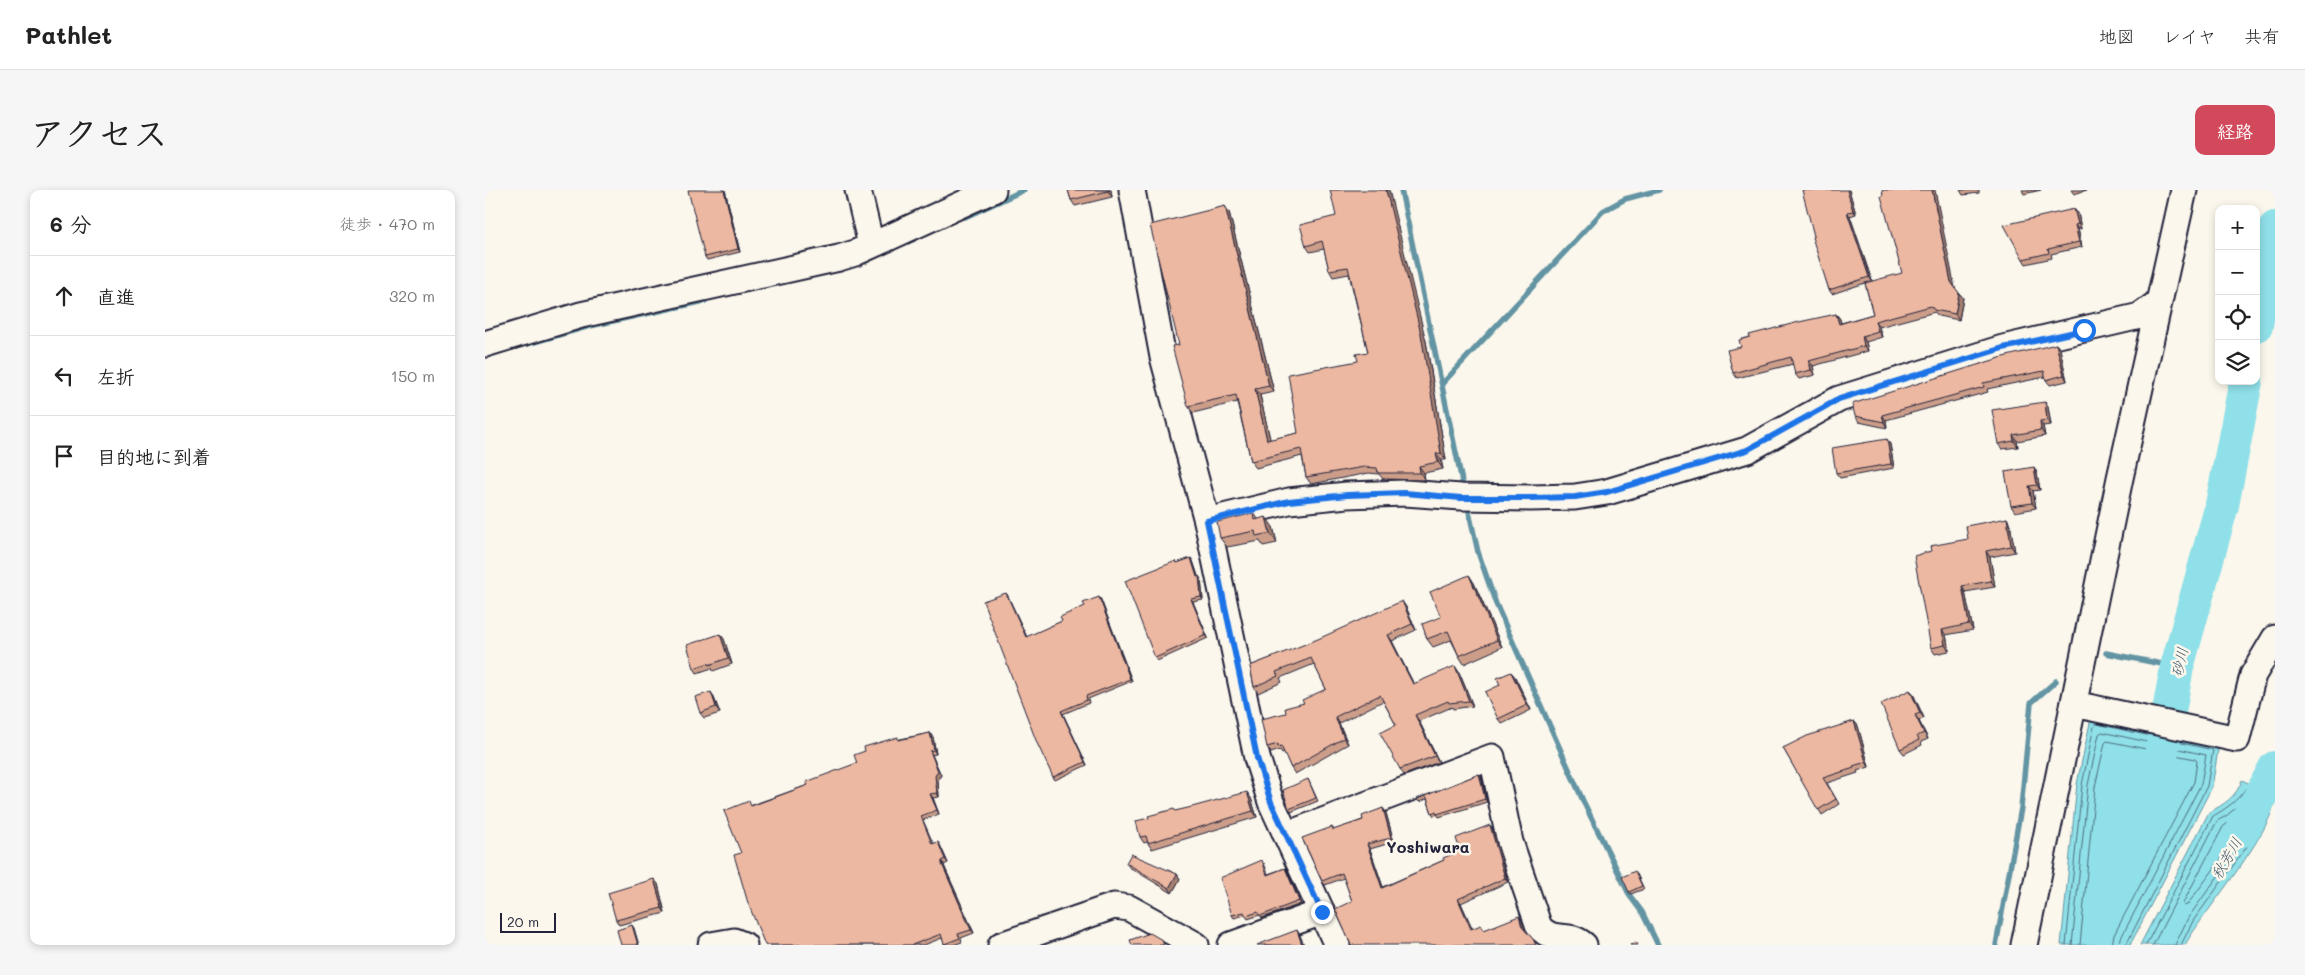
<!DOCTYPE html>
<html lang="ja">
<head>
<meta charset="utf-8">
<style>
	body { margin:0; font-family:Mali,"Klee One",sans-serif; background:#f6f6f6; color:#222 }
	.controls { position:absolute; right:15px; top:15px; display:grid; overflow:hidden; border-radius:10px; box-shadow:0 2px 8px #0003 }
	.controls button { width:45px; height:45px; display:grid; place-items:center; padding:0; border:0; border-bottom:1px solid #e0e0e0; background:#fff; color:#222; font:25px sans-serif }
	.scale { position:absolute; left:15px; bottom:12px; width:56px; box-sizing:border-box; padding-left:5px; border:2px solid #22223b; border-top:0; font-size:14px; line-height:18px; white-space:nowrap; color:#22223b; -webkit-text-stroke:4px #fbf7ec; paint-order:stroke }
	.stop { position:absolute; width:15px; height:15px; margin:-11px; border:4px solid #1a73e8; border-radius:50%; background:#fff }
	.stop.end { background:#1a73e8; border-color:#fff; box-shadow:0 1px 5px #0008 }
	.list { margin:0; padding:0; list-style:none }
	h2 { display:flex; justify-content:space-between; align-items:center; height:65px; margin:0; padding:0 20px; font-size:21px }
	h2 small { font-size:16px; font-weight:400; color:#767676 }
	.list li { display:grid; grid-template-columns:32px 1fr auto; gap:15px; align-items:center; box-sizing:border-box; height:80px; padding:0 20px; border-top:1px solid #e0e0e0 }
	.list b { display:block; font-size:19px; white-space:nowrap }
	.list em { font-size:16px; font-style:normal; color:#767676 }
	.icon { flex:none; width:28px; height:28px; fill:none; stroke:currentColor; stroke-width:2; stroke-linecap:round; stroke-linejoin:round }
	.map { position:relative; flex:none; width:1790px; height:755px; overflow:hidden; border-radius:10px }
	header { display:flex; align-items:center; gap:30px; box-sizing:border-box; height:70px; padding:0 25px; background:#fff; border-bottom:1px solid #e0e0e0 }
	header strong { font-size:24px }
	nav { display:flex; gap:28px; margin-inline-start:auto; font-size:18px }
	.intro { display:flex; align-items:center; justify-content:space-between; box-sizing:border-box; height:120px; padding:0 30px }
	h1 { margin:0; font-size:35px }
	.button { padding:12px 22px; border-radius:10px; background:#d1495b; color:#fff; font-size:18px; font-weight:700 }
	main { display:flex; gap:30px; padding:0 30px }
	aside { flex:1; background:#fff; border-radius:10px; box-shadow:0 2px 8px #0003 }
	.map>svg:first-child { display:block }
	.water { fill:#8fe0e8; stroke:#6394a3 }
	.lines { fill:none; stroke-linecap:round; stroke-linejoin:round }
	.shore { stroke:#4e6e80; stroke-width:1 }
	.stream { stroke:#6394a3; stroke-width:5.5 }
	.river { stroke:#8fe0e8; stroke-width:34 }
	.minor-casing { stroke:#22223b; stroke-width:29 }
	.minor { stroke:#fbf7ec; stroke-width:25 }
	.wall { fill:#cc9e8a; stroke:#22223b }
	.shaded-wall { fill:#a68171; stroke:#22223b }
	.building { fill:#edb8a1; stroke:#22223b }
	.route { stroke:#1a73e8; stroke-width:6 }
	.labels { text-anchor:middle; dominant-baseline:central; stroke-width:5; stroke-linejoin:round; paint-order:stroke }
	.water-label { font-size:15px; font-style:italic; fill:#435b6f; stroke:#fbf7ec }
	.quarter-label { font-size:16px; font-weight:bold; fill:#22223b; stroke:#fbf7ec }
</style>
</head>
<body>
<header>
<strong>Pathlet</strong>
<nav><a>地図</a><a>レイヤ</a><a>共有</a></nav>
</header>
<div class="intro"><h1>アクセス</h1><a class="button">経路</a></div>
<main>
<aside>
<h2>6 分<small>徒歩 · 470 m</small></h2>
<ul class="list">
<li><svg class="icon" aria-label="ahead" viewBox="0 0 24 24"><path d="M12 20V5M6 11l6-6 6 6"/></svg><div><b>直進</b></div><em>320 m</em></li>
<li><svg class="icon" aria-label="left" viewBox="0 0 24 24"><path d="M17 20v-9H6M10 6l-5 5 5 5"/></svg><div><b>左折</b></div><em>150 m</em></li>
<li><svg class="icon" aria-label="arrive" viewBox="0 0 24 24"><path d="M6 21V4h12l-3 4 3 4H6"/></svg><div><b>目的地に到着</b></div></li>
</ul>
</aside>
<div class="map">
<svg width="1790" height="755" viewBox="0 0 1790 755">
	<rect width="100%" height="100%" fill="#fbf7ec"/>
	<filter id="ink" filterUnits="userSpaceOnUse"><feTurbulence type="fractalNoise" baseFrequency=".02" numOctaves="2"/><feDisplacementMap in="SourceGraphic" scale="10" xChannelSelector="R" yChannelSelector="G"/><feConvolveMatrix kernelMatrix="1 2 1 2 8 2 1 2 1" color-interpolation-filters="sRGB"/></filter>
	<g filter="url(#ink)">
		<path class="water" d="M1606 528 1734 554 1727 597 1645 755H1576L1592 594Z
			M1757 590 1790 606C1790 641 1720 719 1700 755H1655L1724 622C1739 615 1752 606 1757 590Z"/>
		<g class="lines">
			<path class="shore" d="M1763 618 1766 621 1755 644 1702 715 1699 716 1698 713 1738 637Z
				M1581 755 1597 595 1609 536 1612 534 1728 560 1722 596 1641 755
				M1587 755 1603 595 1614 544 1617 542 1721 565 1716 594 1636 748 1635 755
				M1595 755 1610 597 1620 553 1622 551 1710 569 1712 571 1709 592 1629 745 1627 755
				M1661 755 1728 626C1741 619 1753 610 1761 598L1790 610
				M1668 755 1732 631 1741 626 1764 607 1777 612 1778 615 1761 647 1703 728 1690 755
				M1696 755 1708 731 1766 651 1784 617 1790 615"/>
			<path class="stream" d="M916 0 979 301
				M480 27 539 0
				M42 154 105 136 220 111
				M957 194 1118 21 1140 9 1174 0
				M982 313 993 362 1011 414 1099 613 1145 706 1157 722 1173 755
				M1621 463 1692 477
				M1511 755 1536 618 1546 513 1571 491"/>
			<path class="river" d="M1771 135 1790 38
				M1676 566 1692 477 1737 315 1761 191
				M1758 640 1790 578"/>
			<g class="minor-casing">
				<path id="minor" d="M373 0 386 55
					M647 0 678 167 722 331 772 568 786 612 852 755
					M0 154 96 125 354 68 370 63 508 0
					M722 331 804 311 862 305 920 303 976 307 1045 308 1090 307 1122 302 1262 260 1354 209 1518 158 1655 126 1674 112
					M1589 514 1752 549 1768 485 1790 448
					M801 645 1007 567 1025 652 1054 737C1071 755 1081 740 1099 755
					M226 755 249 751 259 755
					M516 755 629 716 644 718 711 755
					M746 755 837 722
					M1539 755 1635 288 1699 0"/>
			</g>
			<use href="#minor" class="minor"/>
		</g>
		<path class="wall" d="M240 0 255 62 222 70 220 67Z
			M583 0H626L627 7 590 16 586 10Z
			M1364 0 1371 24 1365 26 1387 91 1469 97 1478 108 1474 130 1453 126 1450 122 1394 137 1397 147 1381 152 1383 161 1328 176 1330 185 1314 189 1310 184 1308 174 1252 188 1248 183 1256 157 1351 124 1355 129 1356 133 1388 124 1380 93 1347 104 1344 100 1329 46Z
			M1475 0H1494V3L1478 5Z
			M1537 0H1556L1539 4Z
			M1586 0H1602L1589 4Z
			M744 22 789 202 775 205 785 250 813 243 873 171 883 162 864 84 848 87 844 80 839 59 825 62 821 56 851 26 941 151 961 270H956L958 279 939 283 940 290 898 289 894 284 884 283 826 294 821 287 817 266 771 278 766 271 752 212 708 223 703 216 694 155Z
			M1593 23 1596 39H1593L1597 57 1566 64 1567 68 1541 74 1538 69Z
			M1571 154 1575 159 1582 191 1565 195 1561 190 1560 187 1502 199 1503 202 1401 230 1402 238 1374 232 1370 226Z
			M1563 217 1566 235 1558 236 1560 246 1532 251 1533 257 1517 259 1513 254Z
			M1405 254 1409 278 1355 288 1351 283Z
			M1549 277 1552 283 1555 300 1548 301 1551 318 1530 322 1526 316Z
			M769 323 773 329 788 337 792 353 778 356 775 351 742 357 735 348Z
			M1522 328 1525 334 1530 362 1505 367 1510 397 1480 402 1488 440 1461 445 1464 461 1450 464 1446 458 1483 349Z
			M706 368 708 371 713 386 716 389 718 410 708 412 723 448 672 471 670 468 691 371 692 373Z
			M984 385 989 393 1017 457 979 474 974 466 966 450 948 457 942 449Z
			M521 403 542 447 577 431 614 407 616 410 647 491 603 509 604 513 578 524 602 575 570 590 568 587Z
			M921 417 931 440 907 451 928 494 974 482 988 516 968 519 967 517 934 531 954 572 919 585 915 579 911 535 898 511 854 533 863 554 810 584 806 578 799 562 797 563 795 560 786 563 782 557 801 523 819 513 841 499 829 474 795 488 797 492 773 503 769 497 765 476Z
			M235 444 239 449 247 474 228 481 227 478 212 483 209 478Z
			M1026 482 1030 487 1046 520 1017 534 1013 529 1015 495Z
			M1425 500 1429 506 1439 528 1434 531 1443 549 1436 552 1437 555 1419 564 1415 559Z
			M226 502 229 508 235 523 219 528 215 523Z
			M1369 531 1373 536 1384 577 1372 581 1373 583 1342 593 1354 614 1337 625 1298 558Z
			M445 543 448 547 451 564 447 565 456 585 453 590 454 607 448 608 454 624 438 630 448 653 455 655 463 673 459 675 460 678 489 743 476 748 477 752 468 755H460L457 748 439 755H280L256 663 267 615 323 595 372 573 415 549Z
			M994 584 996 586 1002 612 954 627 952 624 949 626 947 623 942 609 934 612 932 609Z
			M823 589 833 611 806 622 804 619Z
			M766 608 772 627 667 659 662 652 659 653 655 647 691 621Z
			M898 618 901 623 909 652 885 659 898 697 959 670 975 661 1005 635 1008 640 1023 692 976 713 987 739 999 740 1037 731 1040 740 866 755 867 711 859 688 840 695 837 691 847 637 849 640 878 630Z
			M641 673 692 684 695 689 687 703 644 677Z
			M779 673 783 684 800 678 802 681 816 714 777 728 775 725 763 729 760 725 749 728 747 725Z
			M1152 684 1159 699 1146 704 1144 702Z
			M173 694 180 723 134 735 131 730Z"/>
		<path class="shaded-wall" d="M239 0H240L255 62 253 59Z
			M623 0H626L627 7 623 1Z
			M901 0H904L941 151 961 270 956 263Z
			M1362 0H1364L1371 24 1368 21Z
			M1447 0H1450L1470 98 1466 92Z
			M740 16 744 22 789 202 784 196Z
			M1589 19 1593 23 1596 39 1593 34Z
			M1362 22 1365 26 1387 91 1384 87Z
			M1590 35 1593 39 1597 57 1594 52Z
			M1474 103 1478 108 1474 130 1470 124Z
			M1351 124 1355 129 1358 139 1354 134Z
			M1390 131 1394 137 1397 147 1393 141Z
			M1377 146 1381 152 1383 161 1379 156Z
			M1571 154 1575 159 1582 191 1579 185Z
			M1324 171 1328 176 1330 185 1326 180Z
			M770 199 775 205 787 257 782 250Z
			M1560 212 1563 217 1566 235 1562 230Z
			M1397 225 1401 230 1402 238 1399 232Z
			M1555 231 1558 236 1560 246 1556 240Z
			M1528 245 1532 251 1533 257 1529 251Z
			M1402 249 1405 254 1409 278 1406 274Z
			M951 264 956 270 958 279 953 272Z
			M934 276 939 283 940 290 935 283Z
			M1549 277 1552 283 1555 300 1552 295Z
			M1544 296 1548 301 1551 318 1547 313Z
			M781 327 788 337 792 353 785 343Z
			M1522 328 1525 334 1530 362 1526 356Z
			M1501 361 1505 367 1510 397 1506 391Z
			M706 368 708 371 714 389 712 387Z
			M984 385 989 393 1017 457 1012 450Z
			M714 386 716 389 718 410 716 407Z
			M1477 396 1480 402 1488 440 1484 434Z
			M521 403 523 406 543 450 541 447Z
			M614 407 616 410 647 491 645 489Z
			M706 409 708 412 723 448 721 445Z
			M917 411 921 417 931 440 927 434Z
			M1457 440 1461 445 1464 461 1460 455Z
			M235 444 239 449 247 474 243 468Z
			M903 445 907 451 932 500 928 494Z
			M970 476 974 482 988 516 984 511Z
			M1026 482 1030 487 1046 520 1042 515Z
			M1425 500 1429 506 1439 528 1435 523Z
			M226 502 229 508 235 523 231 517Z
			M576 521 578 524 602 575 600 572Z
			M930 525 934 531 954 572 950 566Z
			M1430 525 1434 531 1443 549 1439 543Z
			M850 527 854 533 863 554 859 548Z
			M1369 531 1373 536 1384 577 1381 572Z
			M445 543 448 547 451 564 449 560Z
			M445 561 447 565 456 585 453 590 454 607 452 603Z
			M994 584 996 586 1002 612 1000 609Z
			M762 602 766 608 772 627 768 621Z
			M445 604 448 608 454 624 452 620Z
			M898 618 901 623 909 652 906 648Z
			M1005 635 1008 640 1023 692 1020 688Z
			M453 652 455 655 463 673 460 669Z
			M882 654 885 659 900 703 897 698Z
			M457 671 459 675 460 678 489 743 486 740 457 674Z
			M800 678 802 681 816 714 814 711Z
			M692 684 695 689 687 703 684 698Z
			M169 689 173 694 180 723 177 718Z
			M973 709 976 713 990 744 986 739Z
			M1034 726 1037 731 1041 742 1037 737Z
			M147 735 149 738 154 755H153Z
			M812 740 815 745 819 755H818Z"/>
		<path class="building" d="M203 0H239L253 59 220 67Z
			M583 0H623V1L586 10Z
			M845 0H901L936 144 956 263 951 264 953 272 934 276 935 283H893L892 278 879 277 821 287 816 259 766 271 751 205 703 216 687 156 694 155 665 35 740 16 784 196 770 199 782 250 813 243 803 184 873 171 871 164 883 162 863 77 844 80 837 51 821 56 815 35 851 26Z
			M1317 0H1362L1368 21 1362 22 1384 87 1344 100 1327 47 1329 46Z
			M1397 0H1447L1466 92 1474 103 1470 124 1449 120 1446 116 1390 131 1393 141 1377 146 1379 156 1324 171 1326 180 1310 184 1306 167 1248 183 1242 160 1256 157 1254 150 1265 147 1264 145 1314 132 1351 124 1354 134 1388 124 1380 93 1417 83 1396 6 1398 5Z
			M1589 19 1593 34 1590 35 1594 52 1563 59 1564 63 1538 69 1519 35Z
			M1571 154 1579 185 1561 190 1559 181 1498 193 1499 197 1397 225 1399 232 1370 226 1367 214 1518 167Z
			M1560 212 1562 230 1555 231 1556 240 1528 245 1529 251 1513 254 1507 220Z
			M1402 249 1406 274 1351 283 1347 258Z
			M1549 277 1552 295 1544 296 1547 313 1526 316 1520 282Z
			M769 323 770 330 781 327 785 343 771 346 770 341 735 348 732 332Z
			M1522 328 1526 356 1501 361 1506 391 1477 396 1484 434 1457 440 1460 455 1446 458 1429 366 1446 361 1445 356 1483 349 1481 336Z
			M706 368 712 387 714 386 716 407 706 409 721 445 670 468 640 391 691 371 692 373Z
			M984 385 1012 450 974 466 963 441 942 449 937 434 956 427 945 402Z
			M521 403 541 447 577 431 575 427 600 416 598 413 614 407 645 489 601 506 602 510 576 521 600 572 568 587 552 553 498 411Z
			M917 411 927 434 903 445 928 494 970 476 984 511 964 513 963 511 930 525 950 566 915 579 895 543 911 535 895 505 850 527 859 548 806 578 796 556 793 557V554L782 557 776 529 801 523 800 518 819 513 817 510 841 499 826 468 791 482 793 486 769 497 765 476 833 449Z
			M235 444 243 468 224 475V473L209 478 202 455Z
			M1026 482 1042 515 1013 529 1000 502 1015 495 1012 488Z
			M1425 500 1435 523 1430 525 1439 543 1432 546 1434 550 1415 559 1396 514Z
			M226 502 231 517 215 523 210 507Z
			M1369 531 1381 572 1368 576 1369 578 1338 588 1351 609 1333 620 1298 558 1322 546Z
			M445 543 449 560 445 561 453 581 450 586 452 603 445 604 452 620 436 626 447 654 453 652 460 669 457 671V674L486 740 473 744 475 748 459 754 456 744 427 755H280L263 713 249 665 256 663 239 621 264 611 266 616 323 595 321 592 372 573 369 565 380 561 379 557 413 547V550Z
			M994 584 1000 609 952 624 951 621 947 623 941 605 932 609Z
			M823 589 831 608 804 619 798 600Z
			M762 602 768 621 663 653 661 646 655 647 651 631 664 628 663 626 689 619 690 621 707 617Z
			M898 618 906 648 882 654 897 698 959 670 958 668 975 661 971 648 1005 635 1020 688 973 709 986 739 996 735 999 740 1034 726 1037 737 1048 749 1051 755H866L850 719 867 711 857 683 837 691 817 648 847 637 848 640 878 630 877 626Z
			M646 664 692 684 684 698 641 673Z
			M777 670 782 685 800 678 814 711 775 726 773 722 761 726 759 722 747 725 735 688Z
			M1150 681 1157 696 1144 702 1137 687Z
			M169 689 177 718 131 730 123 703Z
			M147 735 153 755H136L132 740Z
			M812 740 817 755H772Z
			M665 743 677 750 679 755H647L645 750Z
			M1151 752 1153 755H1145Z"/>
	</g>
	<g class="lines" filter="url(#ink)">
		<path class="route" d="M837 722 786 612 772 568 722 331 804 311 862 305 920 303 976 308H1045L1090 307 1122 302 1262 260 1354 209 1518 158 1599 140"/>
	</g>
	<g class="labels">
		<g class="water-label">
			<text transform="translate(1694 472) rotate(-77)">砂川</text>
			<text transform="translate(1741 668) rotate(-60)">秋芳川</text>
		</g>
		<g class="quarter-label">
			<text x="943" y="656">Yoshiwara</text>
		</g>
	</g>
</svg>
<div class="controls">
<button>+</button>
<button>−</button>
<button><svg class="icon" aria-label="locate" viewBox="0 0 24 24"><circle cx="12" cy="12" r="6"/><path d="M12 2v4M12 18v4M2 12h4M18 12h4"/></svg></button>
<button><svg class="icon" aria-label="layers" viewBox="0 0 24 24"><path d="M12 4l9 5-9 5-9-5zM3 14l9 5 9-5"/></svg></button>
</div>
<div class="scale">20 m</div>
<div class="stop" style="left:1599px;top:140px"></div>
<div class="stop end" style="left:837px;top:722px"></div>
</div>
</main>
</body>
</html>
